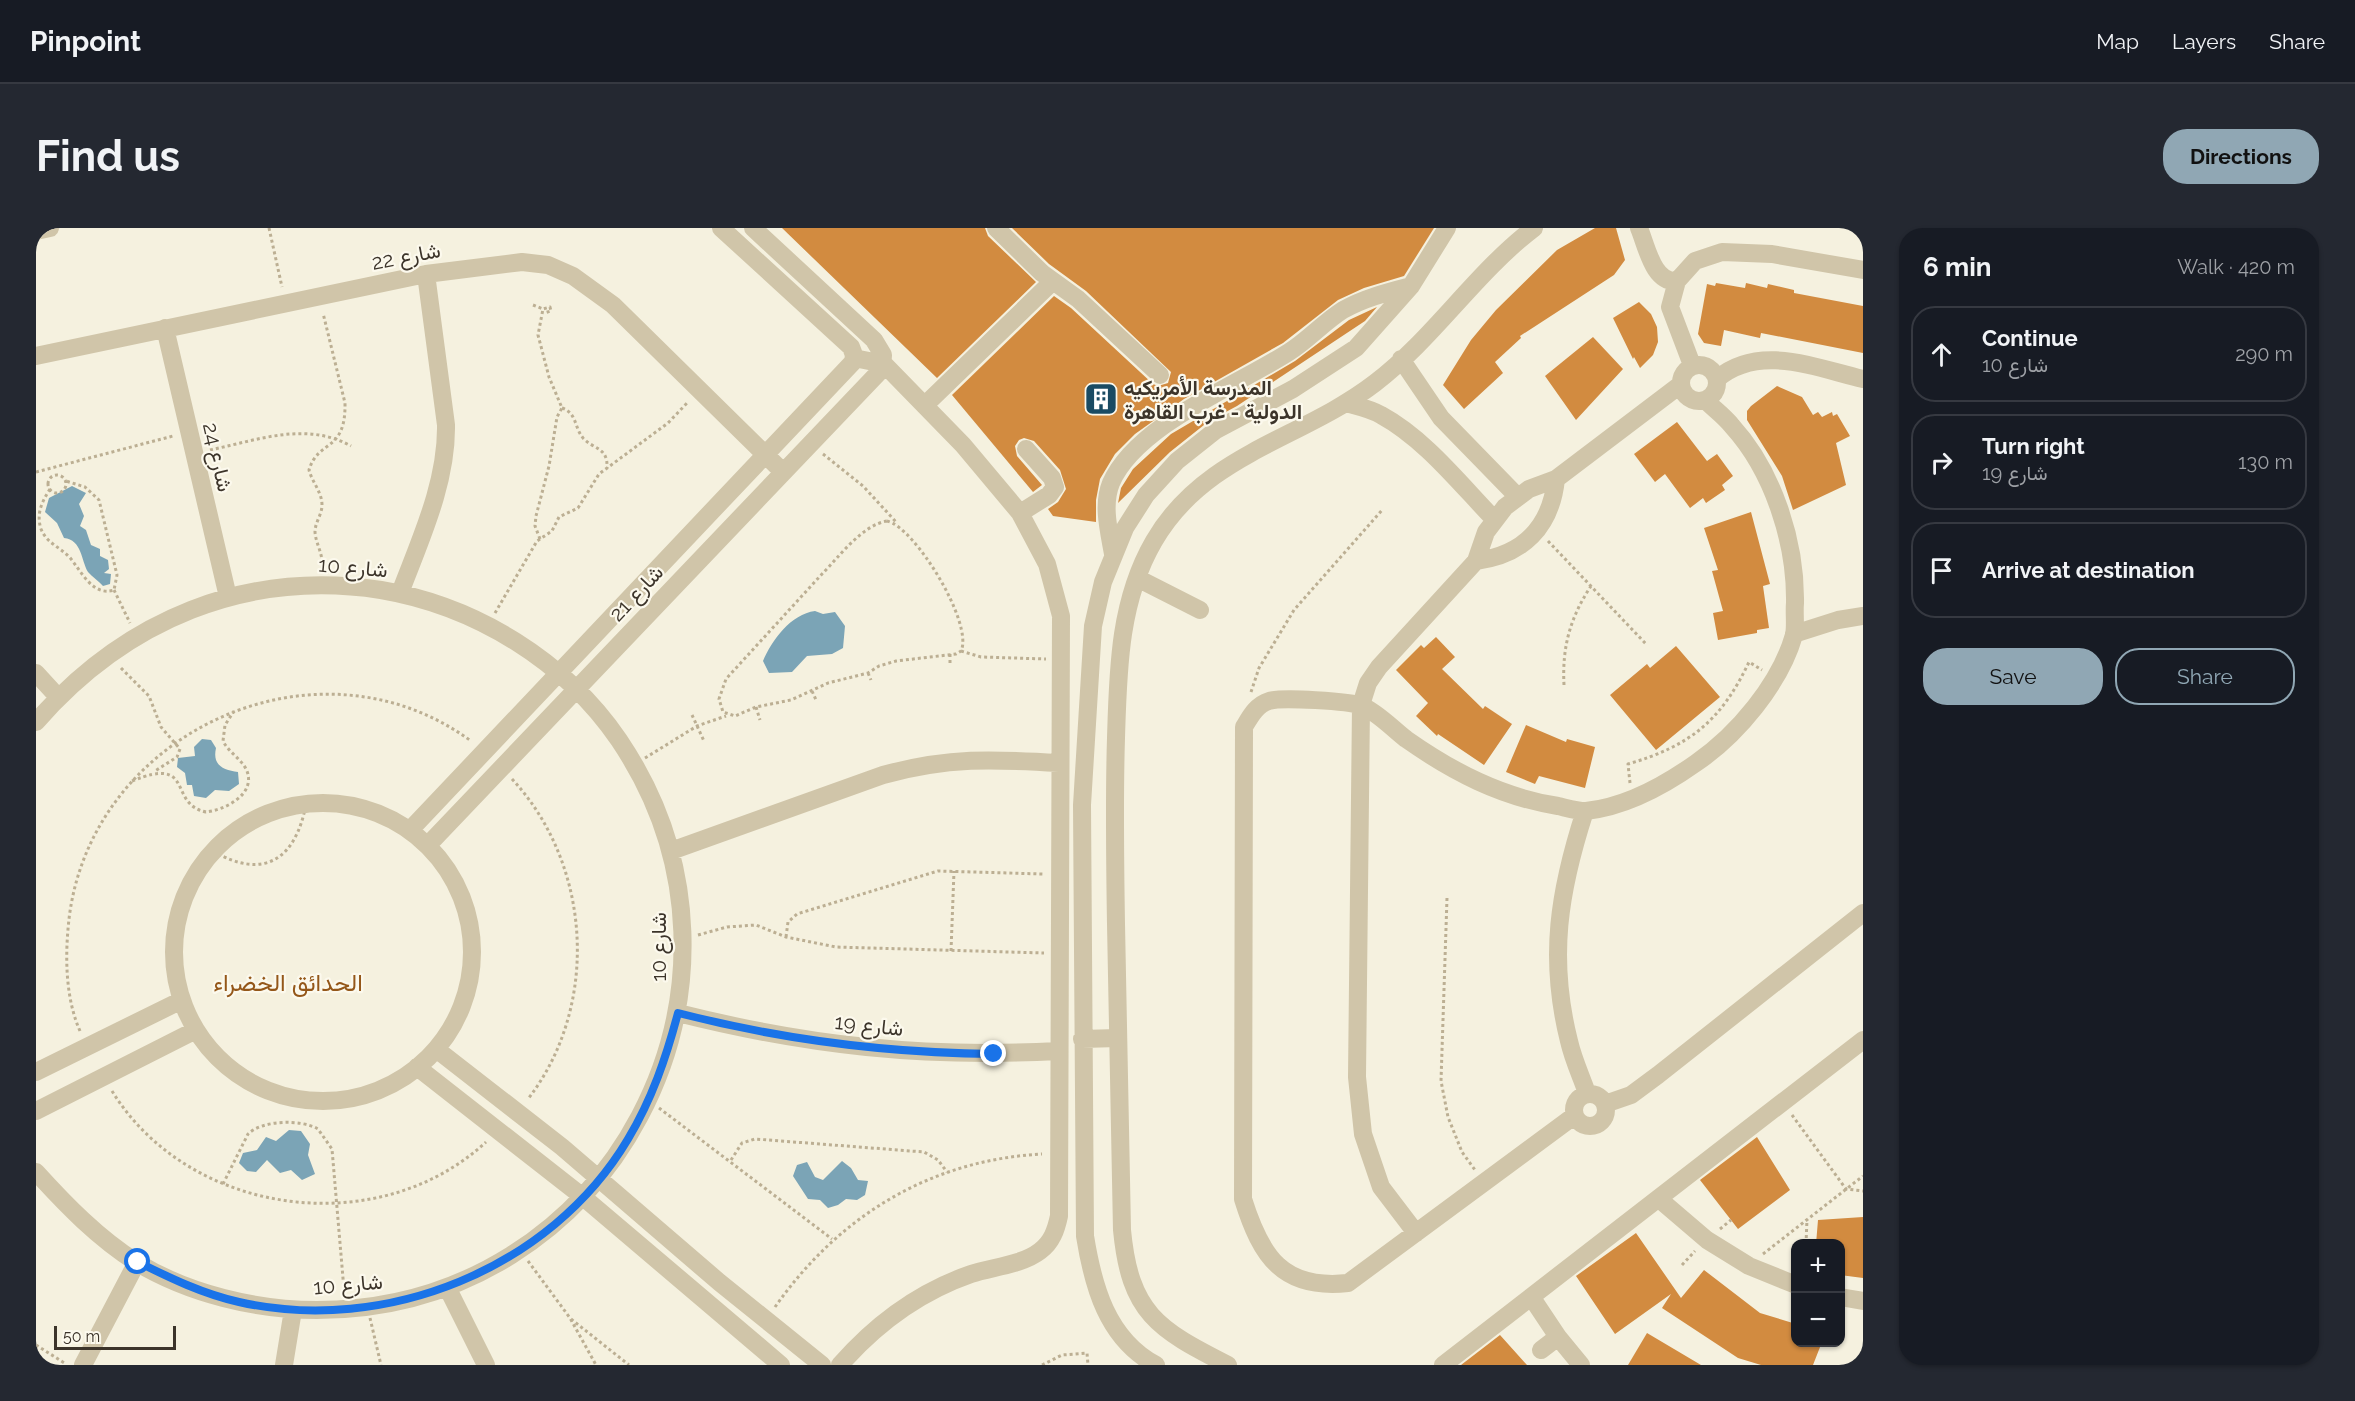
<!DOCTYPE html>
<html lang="en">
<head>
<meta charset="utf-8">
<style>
	body { margin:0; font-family:Raleway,Vazirmatn,sans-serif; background:#242831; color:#f1f3f6 }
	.controls { position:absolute; right:18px; bottom:18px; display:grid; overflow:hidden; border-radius:12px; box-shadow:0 2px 4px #0004 }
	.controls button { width:54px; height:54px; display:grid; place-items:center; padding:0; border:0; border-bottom:2px solid #363941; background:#171b24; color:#f1f3f6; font:30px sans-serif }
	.scale { position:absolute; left:18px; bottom:15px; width:122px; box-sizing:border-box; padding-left:6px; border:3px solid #3c342a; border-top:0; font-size:16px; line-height:21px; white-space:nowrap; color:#3c342a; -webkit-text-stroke:4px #fcf9ed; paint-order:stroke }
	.stop { position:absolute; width:18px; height:18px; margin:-14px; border:4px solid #1a73e8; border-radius:50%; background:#fff }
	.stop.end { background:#1a73e8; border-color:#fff; box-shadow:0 2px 6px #0008 }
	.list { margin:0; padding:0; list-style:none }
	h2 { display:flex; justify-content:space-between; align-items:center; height:78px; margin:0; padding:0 24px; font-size:26px }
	h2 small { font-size:20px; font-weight:400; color:#9ea1a6 }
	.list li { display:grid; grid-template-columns:39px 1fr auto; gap:18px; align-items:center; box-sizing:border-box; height:96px; margin:0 12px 12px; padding:0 12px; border:2px solid #363941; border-radius:24px }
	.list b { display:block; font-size:22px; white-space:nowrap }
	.list p { margin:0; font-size:20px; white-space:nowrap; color:#9ea1a6 }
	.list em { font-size:20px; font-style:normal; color:#9ea1a6 }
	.actions { display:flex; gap:12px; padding:18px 24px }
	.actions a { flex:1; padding:14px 0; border:2px solid #90a7b4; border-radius:24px; text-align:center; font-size:21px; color:#90a7b4 }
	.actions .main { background:#90a7b4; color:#111 }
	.icon { flex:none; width:33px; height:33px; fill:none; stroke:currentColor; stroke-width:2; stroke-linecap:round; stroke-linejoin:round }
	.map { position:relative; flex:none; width:1827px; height:1137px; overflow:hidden; border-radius:24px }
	header { display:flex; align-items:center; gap:36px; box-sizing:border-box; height:84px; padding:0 30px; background:#171b24; border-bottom:2px solid #363941 }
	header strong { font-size:28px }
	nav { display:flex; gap:33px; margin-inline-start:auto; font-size:21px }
	.intro { display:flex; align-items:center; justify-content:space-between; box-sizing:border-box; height:144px; padding:0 36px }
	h1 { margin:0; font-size:42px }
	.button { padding:15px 27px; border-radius:24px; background:#90a7b4; color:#111; font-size:21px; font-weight:700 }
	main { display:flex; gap:36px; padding:0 36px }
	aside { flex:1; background:#171b24; border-radius:24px; box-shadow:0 2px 4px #0004 }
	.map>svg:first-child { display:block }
	.water { fill:#7ba4b6 }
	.building { fill:#d28b40 }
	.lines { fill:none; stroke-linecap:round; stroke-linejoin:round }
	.path { stroke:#bcaf93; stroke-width:3; stroke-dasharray:3 3; stroke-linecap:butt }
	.minor { stroke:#d0c5a9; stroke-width:18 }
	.route { stroke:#1a73e8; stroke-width:8 }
	.labels { text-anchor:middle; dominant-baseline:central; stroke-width:4.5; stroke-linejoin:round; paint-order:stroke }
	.street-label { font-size:21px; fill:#3c342a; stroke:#fcf9ed }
	.poi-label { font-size:21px; font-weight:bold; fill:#3c342a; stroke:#fcf9ed; text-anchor:start }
	.quarter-label { font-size:24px; fill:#945719; stroke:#fcf9ed }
</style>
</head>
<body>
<header>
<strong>Pinpoint</strong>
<nav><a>Map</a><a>Layers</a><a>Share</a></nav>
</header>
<div class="intro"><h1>Find us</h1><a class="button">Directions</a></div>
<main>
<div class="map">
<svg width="1827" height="1137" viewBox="0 0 1827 1137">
	<rect width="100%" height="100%" fill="#f5f1df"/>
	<path class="water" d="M36 258 50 265 43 276 48 288 44 298 50 302 55 317 64 321V328L72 332 73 341 68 345 75 346 74 356 67 358C63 353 56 349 52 344 45 332 46 312 28 310L21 295 9 284 13 270Z
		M779 383 787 386 799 384 809 398 807 420 796 426 771 428 756 444 733 445 727 433C736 412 755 386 779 383Z
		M166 511 175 512 180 520C176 538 188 542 202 544L203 556 193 563 179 562 170 570 158 568 156 557H151L149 545 141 539 142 530 159 528 158 519Z
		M253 902 265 903 274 916 272 927 279 946 266 952 255 942 244 945 231 932 220 944 211 943 203 935 207 925 221 922 230 909 240 913Z
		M806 933 815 940 822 952 832 953 829 967 821 972 810 971 802 977 792 980 784 972 772 971 757 948 761 937 771 934 779 949 787 952Z"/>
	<path class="building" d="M746 0H949L952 8 1000 54 901 150Z
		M976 0H1398L1368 48 1328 60 1302 72 1247 115 1148 171 1099 206 1079 226 1064 251 1060 272V294L1017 288 1012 281 1022 274 1030 261 1024 242 998 213 988 210 983 212 979 218 981 228 1006 257 997 264 916 167 1018 68 1035 80 1117 156 1122 158 1132 155 1135 144 1050 63 1013 36Z
		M1559 0H1580L1589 32 1578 47 1484 108 1485 110 1459 134 1467 145 1428 181 1407 157 1435 112 1460 82 1521 22Z
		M1680 55 1709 60 1710 55 1731 60 1732 56 1758 62V65L1827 78V125L1725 105 1724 110 1688 102 1685 118 1668 115 1662 106 1671 56 1679 58Z
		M1603 74 1615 86 1621 99 1622 114 1617 127 1604 140 1598 129 1597 131 1577 90Z
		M1341 79 1329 93 1201 178 1173 193 1134 224 1082 275 1085 260 1097 241 1135 206 1259 133 1313 92Z
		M1557 109 1587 141 1540 192 1509 148Z
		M1741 158 1766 169 1777 187 1782 184 1786 189 1796 184 1797 188 1801 186 1814 208 1800 215 1810 257 1757 282 1746 248 1711 192V183L1715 178Z
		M1641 194 1671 233 1681 226 1697 248 1686 257 1689 262 1670 275 1667 270 1654 280 1629 246 1619 254 1598 226Z
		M1715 284 1734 356 1727 358 1733 400 1721 402V405L1682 412 1677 385 1687 383 1676 343 1682 342 1668 300Z
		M1400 409 1419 429 1406 441 1447 481 1449 478 1476 496 1448 537 1402 506 1401 508 1380 488 1392 475 1360 442 1385 417 1388 420Z
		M1640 418 1684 469 1620 522 1574 467 1611 436 1614 440Z
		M1490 497 1530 514 1531 511 1559 519 1549 560 1503 548 1499 556 1470 544Z
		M1721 909 1754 962 1702 1001 1664 952Z
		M1827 989V1050L1804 1047V1016H1780L1782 992Z
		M1600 1005 1645 1070 1668 1042 1724 1085 1760 1096V1114H1786L1777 1137H1725L1702 1130 1626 1080 1635 1066 1579 1106 1540 1048Z
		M1611 1105 1665 1137H1592Z
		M1464 1107 1491 1137H1425Z"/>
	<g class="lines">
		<path class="path" d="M233 0 246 59
			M497 77 507 81
			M526 180C541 185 538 199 547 210 558 222 572 219 571 240
			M174 222C222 212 270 193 315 218
			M787 226 827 258 861 295
			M0 244 137 208
			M12 256a9 9 0 1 1 18 0a9 9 0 1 1-18 0Z
			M14 261C6 274 0 285 5 301 11 316 25 319 35 331 45 343 57 369 78 362L81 347 63 272 49 259 30 253
			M851 293C879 299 938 396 925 423L920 426 860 433 843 438 832 445 792 455 755 472 720 479 699 488 687 484 683 471 690 451 786 346C803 329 826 297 851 293Z
			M504 311 499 298 500 288 513 238 521 189 526 180 513 149 502 107 507 81 514 79 515 83 508 85
			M1512 313 1610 416
			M286 341C288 327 280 317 279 304 279 294 286 287 286 277 286 264 276 254 273 242 282 211 310 225 309 175L287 85
			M78 362 94 395
			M459 385 501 313 516 303 523 289 542 280 563 246 632 195 652 174
			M925 423 945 429 1010 431
			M914 426V437
			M85 440 113 468 125 499 144 521 141 529 119 543
			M832 445 835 452
			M1528 457C1526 419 1534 390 1555 358
			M776 463 780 472
			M1215 464 1223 440 1258 382 1347 281
			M720 479 724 492
			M656 487 668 513
			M609 530 661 498 690 488
			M476 551C556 637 564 778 492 871
			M96 553C160 527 131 576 170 584 188 582 220 567 211 543 206 531 193 525 187 513L189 497 198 483
			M1594 555 1592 536C1654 518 1685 493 1713 434L1726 442
			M177 623C228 653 260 631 270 576
			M1411 670 1405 853 1412 889 1426 924 1439 942
			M662 707 691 699 720 697 750 709 800 719 1008 725
			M750 709 752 694 761 686 902 643 1007 646
			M915 723 918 643
			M44 803C29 769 29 727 33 691 55 504 281 400 435 513
			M76 863C153 988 342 1014 450 914
			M623 880 796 1011
			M1756 887 1810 961 1827 963
			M695 932 706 915 719 911 888 924 902 932 911 944
			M187 956 212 906C226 892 265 891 282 901L296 921 308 1062
			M1684 1001 1695 992
			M1770 1016 1771 991
			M1727 1026 1827 948
			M492 1033 534 1090 560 1137
			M1646 1037 1659 1023
			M739 1079C803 988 894 932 1006 926
			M334 1090 345 1137
			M535 1091 593 1137
			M0 1117 30 1136
			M1006 1137 1026 1127 1051 1125 1052 1137
			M1826 1137 1827 1120"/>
		<path class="minor" d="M960 0 1006 45 1042 71 1124 147
			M1603 0C1611 19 1617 55 1641 53
			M0 3 14 0
			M129 100 192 369
			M0 128 390 46 486 34 512 37 537 48 577 77 747 244
			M1365 131 1405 190 1481 268
			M1645 155a18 18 0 1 1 36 0a18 18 0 1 1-36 0Z
			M1656 137 1634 79 1641 53 1659 33 1686 24 1736 26 1827 42
			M1681 151C1723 115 1780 140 1827 151
			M1310 175C1321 178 1335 181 1345 187 1389 211 1424 256 1458 291
			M889 177 1016 54
			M984 285 1013 267 1019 259 1016 250 990 221
			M1077 326C1073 303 1066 277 1075 255 1100 197 1202 157 1253 124 1272 112 1288 94 1307 82 1328 70 1352 64 1375 58
			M1440 333C1487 327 1515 299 1520 251
			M1101 350 1164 382
			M364 365C384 312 411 255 410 197L390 46
			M1758 406 1802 392 1827 388
			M0 445 22 469
			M0 494C89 392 210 341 345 362 440 378 529 433 583 512 747 755 575 1082 281 1082 220 1082 153 1066 100 1034 62 1010 30 977 0 944
			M138 724a149 149 0 1 1 298 0a149 149 0 1 1-298 0Z
			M1549 583C1523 663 1512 730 1533 813 1537 831 1545 848 1551 865
			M375 601 817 134 818 127 815 119 685 0
			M392 617 846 141 847 127 838 112 717 0
			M635 623 847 547C912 529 957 531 1023 535
			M642 785C773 818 887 830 1022 823
			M1046 811 1082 810
			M400 821 526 919 683 1054 786 1137
			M381 839 547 969 745 1137
			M0 844 146 772
			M1538 882a16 16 0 1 1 32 0a16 16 0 1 1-32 0Z
			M1569 876 1595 867 1622 847 1827 685
			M0 883 160 802
			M1538 888 1312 1055C1247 1062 1225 1029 1207 971L1208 499C1214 489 1220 477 1233 473 1245 469 1314 473 1326 478 1341 484 1357 501 1370 511 1417 544 1465 569 1522 578 1531 580 1541 583 1550 583 1589 579 1629 557 1660 535 1701 507 1744 456 1758 407 1760 398 1758 385 1759 375 1760 314 1737 243 1696 198 1688 188 1678 181 1669 172
			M1623 971 1671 1012 1713 1038 1760 1057
			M1380 1005 1345 959 1327 906 1321 849 1325 477 1332 455 1343 439 1440 333 1450 304 1469 279 1493 261 1520 251 1644 157
			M411 1059 450 1137
			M1804 1069 1827 1073
			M1496 1070 1522 1109 1545 1137
			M1505 1122 1522 1109
			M47 1137 101 1034
			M248 1137 257 1082
			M804 1137C839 1097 883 1064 935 1046 956 1039 986 1037 1004 1023 1016 1014 1020 1002 1023 988L1025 388 1011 336 984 285 927 217 848 136 818 130
			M1120 1137C1071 1111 1057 1058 1049 1008L1046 577 1057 398 1067 354 1089 300 1110 267 1141 233 1180 202 1257 161 1320 120 1375 58 1411 0
			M1192 1137C1121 1101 1094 1085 1086 1002 1084 900 1082 798 1080 696 1079 634 1078 572 1080 510 1082 442 1083 373 1118 313 1169 225 1265 212 1339 155 1398 110 1439 45 1498 0
			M1407 1137 1827 812"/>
	</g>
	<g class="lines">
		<path class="route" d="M102 1034C134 1050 167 1066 203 1074 349 1107 515 1041 592 911 616 871 630 830 642 785 747 812 850 825 958 826"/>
	</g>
	<defs>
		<g id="building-square" transform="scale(1.725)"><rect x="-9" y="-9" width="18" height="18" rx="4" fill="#1a4b63" stroke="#fcf9ed"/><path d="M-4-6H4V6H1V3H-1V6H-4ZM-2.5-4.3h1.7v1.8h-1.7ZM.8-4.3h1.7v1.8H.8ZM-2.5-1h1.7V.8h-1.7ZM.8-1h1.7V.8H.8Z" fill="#fff"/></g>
	</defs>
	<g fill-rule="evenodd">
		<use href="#building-square" x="1065" y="171"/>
	</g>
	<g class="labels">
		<g class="street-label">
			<text transform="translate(370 28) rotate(-11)">شارع 22</text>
			<text transform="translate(182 229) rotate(77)">شارع 24</text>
			<text transform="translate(317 339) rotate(5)">شارع 10</text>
			<text transform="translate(600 365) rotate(-47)">شارع 21</text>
			<text transform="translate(622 719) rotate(-90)">شارع 10</text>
			<text transform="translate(833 797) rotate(6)">شارع 19</text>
			<text transform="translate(312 1056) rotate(-5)">شارع 10</text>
		</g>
		<g class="poi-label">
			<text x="1088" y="159">المدرسة الأمريكيه<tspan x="1088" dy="24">الدولية - غرب القاهرة</tspan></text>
		</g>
		<g class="quarter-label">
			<text x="252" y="754">الحدائق الخضراء</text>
		</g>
	</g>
</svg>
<div class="controls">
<button>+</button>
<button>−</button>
</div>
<div class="scale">50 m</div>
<div class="stop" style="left:102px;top:1034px"></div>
<div class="stop end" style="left:958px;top:826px"></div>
</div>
<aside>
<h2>6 min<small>Walk · 420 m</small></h2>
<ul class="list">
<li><svg class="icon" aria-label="ahead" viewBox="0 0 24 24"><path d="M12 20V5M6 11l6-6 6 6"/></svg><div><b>Continue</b><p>شارع 10</p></div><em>290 m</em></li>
<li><svg class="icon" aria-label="right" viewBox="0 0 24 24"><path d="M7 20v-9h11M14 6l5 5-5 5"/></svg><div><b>Turn right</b><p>شارع 19</p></div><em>130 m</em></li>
<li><svg class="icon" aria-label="arrive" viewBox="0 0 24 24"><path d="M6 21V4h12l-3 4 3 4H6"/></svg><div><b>Arrive at destination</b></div></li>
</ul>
<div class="actions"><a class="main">Save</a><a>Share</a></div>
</aside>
</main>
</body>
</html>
